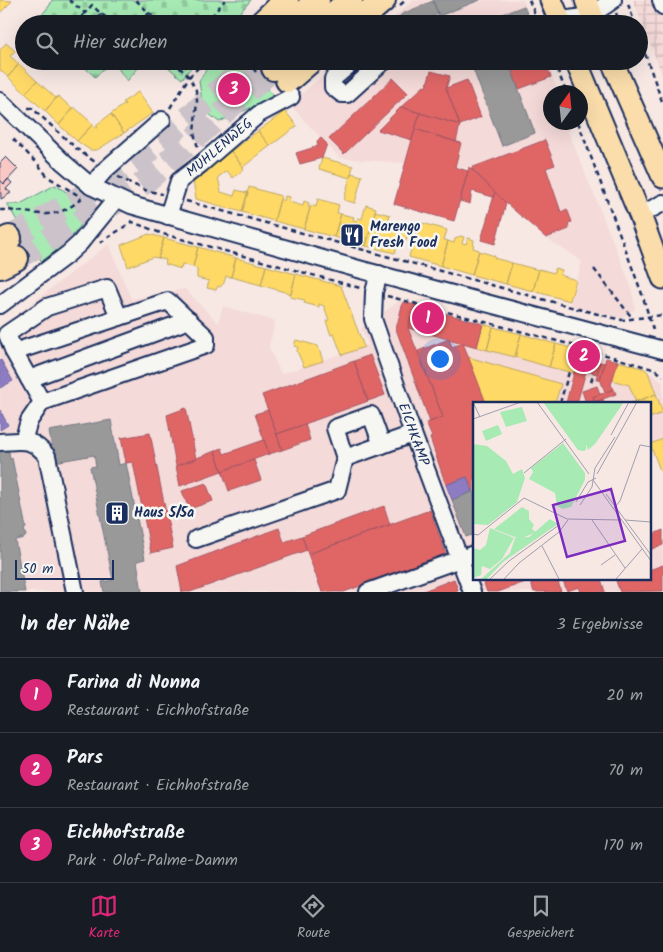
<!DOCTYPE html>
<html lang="de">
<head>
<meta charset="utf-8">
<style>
	body { margin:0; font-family:Kalam,sans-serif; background:#242831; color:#f1f3f6 }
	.compass { position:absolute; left:543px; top:85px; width:45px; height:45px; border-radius:50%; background:#171b24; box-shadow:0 5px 20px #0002; rotate:15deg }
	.scale { position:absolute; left:15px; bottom:12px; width:99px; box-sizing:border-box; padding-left:5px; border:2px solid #1b2f5e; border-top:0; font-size:14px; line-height:18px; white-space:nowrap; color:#1b2f5e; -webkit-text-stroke:4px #f6f6f2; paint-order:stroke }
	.you { position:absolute; left:439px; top:358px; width:18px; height:18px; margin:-12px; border:4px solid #fff; border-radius:50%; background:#1a73e8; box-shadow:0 0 0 8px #1a73e833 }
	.badge { display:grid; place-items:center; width:32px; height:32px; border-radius:50%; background:#db2777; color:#fff; font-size:16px; font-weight:700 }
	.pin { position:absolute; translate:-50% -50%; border:2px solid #fff; box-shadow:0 1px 5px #0006 }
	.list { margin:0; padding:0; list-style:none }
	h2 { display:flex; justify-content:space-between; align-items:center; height:65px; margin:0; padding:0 20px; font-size:21px }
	h2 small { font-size:16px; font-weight:400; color:#9ea1a6 }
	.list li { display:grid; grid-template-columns:32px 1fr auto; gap:15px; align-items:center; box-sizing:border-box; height:75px; padding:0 20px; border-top:1px solid #363941 }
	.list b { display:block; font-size:19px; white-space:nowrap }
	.list p { margin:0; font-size:16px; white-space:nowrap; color:#9ea1a6 }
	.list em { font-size:16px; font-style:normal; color:#9ea1a6 }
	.icon { flex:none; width:28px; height:28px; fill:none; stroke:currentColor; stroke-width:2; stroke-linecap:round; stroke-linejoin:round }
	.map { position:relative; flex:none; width:663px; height:592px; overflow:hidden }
	.search { position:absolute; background:#171b24; box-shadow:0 5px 20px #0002; left:15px; right:15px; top:15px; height:55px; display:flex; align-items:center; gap:12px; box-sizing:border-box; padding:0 18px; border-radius:28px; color:#9ea1a6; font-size:19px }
	.sheet { height:290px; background:#171b24 }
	nav { display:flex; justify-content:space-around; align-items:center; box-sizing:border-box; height:70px; border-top:1px solid #363941; background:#171b24; font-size:14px; color:#9ea1a6 }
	nav a { display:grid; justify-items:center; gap:2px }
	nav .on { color:#db2777 }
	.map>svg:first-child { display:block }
	.built { fill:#f4dad8 }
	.industrial { fill:url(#industrial-grid) }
	.cemetery { fill:url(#cemetery-stones); stroke:#618c89 }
	.park { fill:#a7eab4; stroke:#618c89 }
	.homes { fill:#ffd966; stroke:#bba664 }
	.shops { fill:#e06666; stroke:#a55664 }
	.offices { fill:#8e7cc3; stroke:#6c65a5 }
	.industry { fill:#999; stroke:#737987 }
	.building { fill:#f9c8c5; stroke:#1b2f5e }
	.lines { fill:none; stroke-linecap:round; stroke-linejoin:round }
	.highway-tunnel { stroke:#cbc3c9; stroke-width:24; stroke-dasharray:24 12; stroke-linecap:butt }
	.minor-casing { stroke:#1b2f5e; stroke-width:20 }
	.major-casing { stroke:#1b2f5e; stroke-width:25 }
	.highway-casing { stroke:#1b2f5e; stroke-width:28 }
	.path { stroke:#1b2f5e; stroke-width:2.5; stroke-dasharray:5 4; stroke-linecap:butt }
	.minor { stroke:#f6f6f2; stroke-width:16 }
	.major { stroke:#faddab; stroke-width:21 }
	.highway { stroke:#faddab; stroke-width:24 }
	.labels { text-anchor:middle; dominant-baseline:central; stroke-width:5; stroke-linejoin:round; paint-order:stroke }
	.street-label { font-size:14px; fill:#1b2f5e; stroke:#f6f6f2 }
	.poi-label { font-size:14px; font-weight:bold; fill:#1b2f5e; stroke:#f6f6f2; text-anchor:start }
	.inset-road { fill:none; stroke:#9f9eae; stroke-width:1 }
	.view { fill:#7b2cbf; fill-opacity:0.15; stroke:#7b2cbf; stroke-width:2.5 }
	.inset-edge { fill:none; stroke:#1b2f5e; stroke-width:2.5 }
</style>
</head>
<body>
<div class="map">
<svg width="663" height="592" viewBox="0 0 663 592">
	<defs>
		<pattern id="industrial-grid" width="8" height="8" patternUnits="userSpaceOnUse" patternTransform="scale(1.25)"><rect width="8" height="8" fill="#f4dad8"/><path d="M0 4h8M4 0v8" fill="none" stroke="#d1bbbc"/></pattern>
		<pattern id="cemetery-stones" width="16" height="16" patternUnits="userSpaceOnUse" patternTransform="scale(1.25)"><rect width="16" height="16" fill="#a7eab4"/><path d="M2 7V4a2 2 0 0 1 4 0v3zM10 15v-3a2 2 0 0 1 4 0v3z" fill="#8fc99d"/></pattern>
	</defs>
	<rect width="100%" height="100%" fill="#f7e8e4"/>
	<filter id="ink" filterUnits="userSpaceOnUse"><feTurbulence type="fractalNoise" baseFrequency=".02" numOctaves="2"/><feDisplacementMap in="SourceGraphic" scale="10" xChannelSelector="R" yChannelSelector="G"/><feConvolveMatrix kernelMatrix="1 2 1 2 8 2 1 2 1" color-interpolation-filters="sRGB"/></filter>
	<g filter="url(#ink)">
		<path class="built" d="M414 0H523L532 24H386Z
			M341 61H546L558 92H550V122L569 123 571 130 568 131 631 286 635 309 621 318 570 306 582 261 546 238 506 203 471 168 340 158 289 104Z
			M109 244 131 299 185 289 218 323 223 306 275 321 269 347 281 374 368 345 361 328 401 300 645 369 663 383V438L649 444V403H474V578H649V520L655 533 663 530V592H0V328Z"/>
		<path class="industrial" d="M633 0H663V77Z"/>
		<path class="cemetery" d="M52 0H251L230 24H37L35 23 50 5Z
			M78 61H112L95 77Z
			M113 61H144L127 81Z
			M161 61H196L182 79Z"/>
		<path class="park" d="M212 61H244L275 97 219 122 203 109 199 81Z
			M55 185 94 209 61 250 42 262 7 204H20Z"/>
		<path class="homes" d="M0 0 12 1 0 13Z
			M6 43 15 51 10 56 19 64 8 77 0 70V50Z
			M19 64 37 81 25 93 8 77Z
			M37 81 56 98 45 111 25 93Z
			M138 92 153 113 124 133 111 114 125 104 123 102Z
			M58 96 73 109 59 125 45 111Z
			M74 107 93 124 77 141 59 125Z
			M285 111 297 126 270 146 258 131Z
			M111 114 124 133 97 150H90L77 141 92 125 96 128 98 127 96 125Z
			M258 131 270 146 243 167 231 151Z
			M231 151 244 169 233 178 227 171 218 177 221 192 234 196 236 190 248 193 242 212 196 199 193 180Z
			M322 158 353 166 350 178 319 169Z
			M351 173 362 176 355 203 344 200Z
			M249 187 281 196 274 221 242 212Z
			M285 196 290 197 289 202 303 206 304 201 309 203 308 207 310 208 304 229 274 221 280 199 284 201Z
			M318 199 339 205 337 213 341 214 334 237 304 229 311 205 316 207Z
			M366 205 376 208 366 246 334 237 341 214 354 217 353 220 357 221 358 218 362 219Z
			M375 211 390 215 386 227 400 231 402 223 411 225 406 241 399 239 395 253 366 246Z
			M422 223 447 230 444 240 448 241 441 266 409 257 415 233 419 234Z
			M149 234 164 238 158 258 153 257 128 267 121 245Z
			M460 236 464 237 462 243 466 244 468 238 474 240 473 248 479 250 472 275 441 266 448 241 454 243 455 239Z
			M164 238 198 247 193 267 182 264 181 269 165 264 166 260 158 258Z
			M198 247 236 258 231 277 226 276 224 283 220 287 218 286 216 290 207 288 209 281 197 278V269L193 267Z
			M479 251 495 256 494 258 512 263 506 284 472 275Z
			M236 258 266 266 261 285 231 277Z
			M512 263 539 270 533 291 506 284Z
			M266 266 296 274 291 294 261 285Z
			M555 268 562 270 560 275 576 280 570 301 533 291 539 269 554 273Z
			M296 274 341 286 364 347 342 355 334 334 331 335 326 321 329 320 324 306 319 304V307L304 303 305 300 290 297Z
			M483 324 493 327 487 350 477 347Z
			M493 327 521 334 515 357 487 350Z
			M521 334 556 344 549 367 515 357Z
			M296 340 318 346 323 361 304 367 297 351 298 347 294 346Z
			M556 344 580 350 574 373 549 367Z
			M468 357 561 384 555 403 485 402Z
			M618 361 645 369 648 372 656 394 636 402 629 385 612 380Z
			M656 394 663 413 649 418V403H631Z
			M663 439V478L650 444Z"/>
		<path class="shops" d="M511 61H545L551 77 519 89 508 62Z
			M431 71 450 76 446 88 460 125 401 107 424 86 426 87Z
			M393 78 408 93 344 154 329 139Z
			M467 80 481 117 460 125 446 88Z
			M401 107 420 113 412 140 378 130Z
			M420 113 460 125 456 142 415 129Z
			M415 129 461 143 455 167 468 171 454 221 394 204Z
			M321 138 327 144 322 158 300 164 296 153 318 146 317 141Z
			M545 140 555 165 546 168 561 212 567 209 572 222 568 223 569 229 546 238 506 203 471 168Z
			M469 167 495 192 493 197 472 191 470 204 460 201Z
			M495 192 506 203 495 244 481 240Z
			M403 302 415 305 408 328 443 417 430 422 396 329Z
			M415 305 483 324 477 347 408 328Z
			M449 339 452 347 463 343 486 403H474V492H472L467 477 446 485 430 438 432 437 426 423 443 417 418 351Z
			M580 350 591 353 586 368 576 365Z
			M370 355 385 395 368 401 354 361Z
			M589 358 594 360 591 372 586 371Z
			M606 358 618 361 611 385 614 389 605 392 600 379Z
			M594 360 600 362 597 374 591 372Z
			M354 361 368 401 277 434 262 395Z
			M600 362 605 363 600 379H596Z
			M576 365 586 368V371L577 403H566Z
			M597 386 600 394 593 397 595 402 603 399 604 403H586L582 391Z
			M614 389 616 394 595 402 593 397Z
			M186 408 196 459 176 466 167 415Z
			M268 410 282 450 269 454 255 414Z
			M305 424 310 440 282 450 277 434Z
			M150 433 173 548 151 553 133 462 126 463 121 438Z
			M264 440 269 454 222 471 215 451 222 448 224 454Z
			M215 451 222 471 180 486 176 466Z
			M254 460 261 480 229 491 222 471Z
			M206 483 213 501 189 509 182 491Z
			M384 506 390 525 308 554 302 536Z
			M430 510 446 554 344 592H322L308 554Z
			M279 528 284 542 302 536 307 550 190 592H182L177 566Z
			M663 530V545L649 550V536Z
			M663 565V591L620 592 615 578H649V570Z
			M482 578H536L498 592H487Z
			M536 578H557L561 592H534L530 580Z
			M562 578H603L601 579 605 592H581L579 587 567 591Z
			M454 579 458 590 453 592H421Z"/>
		<path class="offices" d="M1 360 13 381 0 388V361Z
			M0 410 8 425 0 430Z
			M467 477 472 492 452 500 446 485Z"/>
		<path class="industry" d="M433 0H480L439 16Z
			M433 1 438 14 418 24H391L402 14Z
			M524 6 530 21 522 24H477Z
			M470 61H508L535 133 502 146Z
			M111 420 119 465 126 463 145 559 137 561 142 592H104L102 582 113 580 90 467 96 466 94 455 54 462 49 431Z
			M6 450 9 452 10 459 12 458 26 528 24 529 26 536 24 538 15 540 25 592H0V451Z
			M472 492H474V534L466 537 452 500Z"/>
		<path class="building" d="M6 157 18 169 4 184 0 180V163Z
			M8 179 12 183 6 189 11 193 1 199 0 180 4 184Z"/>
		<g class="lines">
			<path class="highway-tunnel" d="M9 238C51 214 95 191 133 163 175 132 213 95 253 61
				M16 258 116 202 145 182 274 68"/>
			<g class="minor-casing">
				<g id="minor">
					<path d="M661 0 663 6"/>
					<path d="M558 18C579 22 597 12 613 0"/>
					<path d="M354 61 333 79V87L342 94H347L379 65 385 61"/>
					<path d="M0 101 64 163 91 186 131 205 362 270 663 350"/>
					<path d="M91 186 105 170 162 120"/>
					<path d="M640 215 663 203"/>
					<path id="s1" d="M168 216 179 181 201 164 259 114 291 97"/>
					<path id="s2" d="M379 274 374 292 373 319 413 434 472 592"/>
					<path d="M0 305 68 254 80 243 116 199"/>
					<path d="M14 352 7 334 47 307 107 288 119 317"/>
					<path d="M29 379 189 320"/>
					<path d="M23 441 29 421 42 402 206 345V337L168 301 14 352 42 402"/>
					<path d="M0 442C23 441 31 437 47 456L75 592"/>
					<path d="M345 458 335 428 371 415 382 445"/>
					<path d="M196 539 337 490 345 458 413 434"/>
					<path d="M368 592 474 554"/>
				</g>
			</g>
			<g class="major-casing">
				<path id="major" d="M551 0 561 24
					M586 0 595 24
					M576 61 640 215 663 278
					M612 61 663 177"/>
			</g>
			<g class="highway-casing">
				<path id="highway" d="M261 24 286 0
					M292 24 317 0
					M323 24 350 0
					M355 24 383 0
					M274 68 282 61
					M288 80 310 61
					M0 243 9 238
					M0 266 16 258"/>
			</g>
			<path class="path" d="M69 0 85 13 92 5 101 14 117 24
				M136 0 149 13 164 24
				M529 0 539 24
				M628 4 635 24
				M400 5 406 0
				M616 13 620 24
				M75 24 84 14
				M92 24 101 14
				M140 24 149 13
				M195 24 211 17 225 0
				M639 37 663 104
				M173 61 189 77 196 90 197 101 194 133 198 148
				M248 61 256 72
				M554 61 566 92
				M28 108H32L77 149 95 162
				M170 108 189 77 205 61
				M578 122 642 294 654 333
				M13 139 37 163 48 177 81 197
				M118 177 145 190 162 194
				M186 201 582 310 622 320 663 315
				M0 210C35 210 53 225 83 197
				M130 221 163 234 360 288
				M100 243 133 221
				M594 269 633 319
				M387 296 576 346 656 370 663 376
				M597 360 599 353
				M591 382 594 373
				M560 403 569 372"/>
			<use href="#minor" class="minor"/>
			<use href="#major" class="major"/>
			<use href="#highway" class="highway"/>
		</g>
	</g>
	<defs>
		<g id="restaurant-square" transform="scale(1.25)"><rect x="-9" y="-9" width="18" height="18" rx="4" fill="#1b2f5e" stroke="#f6f6f2"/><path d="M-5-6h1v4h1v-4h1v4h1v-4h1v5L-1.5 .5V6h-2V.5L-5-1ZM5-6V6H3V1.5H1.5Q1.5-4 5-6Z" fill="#fff"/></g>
		<g id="building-square" transform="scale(1.25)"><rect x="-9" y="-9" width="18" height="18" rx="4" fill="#1b2f5e" stroke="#f6f6f2"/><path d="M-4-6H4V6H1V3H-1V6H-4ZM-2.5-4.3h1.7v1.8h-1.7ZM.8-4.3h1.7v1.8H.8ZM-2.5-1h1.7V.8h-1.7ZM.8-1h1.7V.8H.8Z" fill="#fff"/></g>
	</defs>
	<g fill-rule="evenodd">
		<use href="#restaurant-square" x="352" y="235"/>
		<use href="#building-square" x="117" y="513"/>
	</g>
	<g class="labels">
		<g class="street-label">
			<text stroke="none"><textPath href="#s1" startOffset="89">MÜHLENWEG</textPath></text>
			<text stroke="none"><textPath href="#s2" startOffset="168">EICHKAMP</textPath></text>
		</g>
		<g class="poi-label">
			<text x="370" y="227">Marengo<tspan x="370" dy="16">Fresh Food</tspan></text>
			<text x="134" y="513">Haus 5/5a</text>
		</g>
	</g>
	<g transform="translate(473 402)">
		<rect width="178" height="178" fill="#f7e8e4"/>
		<path d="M77 117 85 122 30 160 14 177H8L37 151 42 136 56 135Z" fill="#a7eab4"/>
		<path d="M90 41 112 71V78L98 105 90 107 84 104 82 91 56 77 60 70 58 66ZM0 42 14 44 33 59 40 72 49 67 52 76 44 100 15 123 0 122ZM49 105 56 109V117L61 123 59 127 63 130 47 137 21 127Z" fill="#a7eab4"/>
		<path d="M70 0H151L122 42 115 48 113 42V48L110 49 105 48ZM49 5 54 19 33 25 27 10ZM25 23 29 32 13 39 9 29Z" fill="#a7eab4"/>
		<path d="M17 126 41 136 29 157 17 167 9 164 8 173 0 176V146L7 148 13 143Z" fill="#a7eab4"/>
		<path class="inset-road" d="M0 0 7 15M64 0 116 72M0 17 48 0M138 33 156 0M51 71 93 37M124 72 164 0M120 78 178 159M133 92 178 153M103 100 115 80 123 76M107 103 119 85 122 66 142 35M141 106 147 99 167 43 178 45M119 118 152 166M152 118 178 120M0 132 5 133 51 96 94 117 148 118M69 144 86 177M128 163 142 153M17 177 36 159 86 123M31 177 46 161 86 130 95 118M143 177 169 147"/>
		<path class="view" d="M138 87 152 139 94 155 80 103Z"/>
		<rect width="178" height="178" class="inset-edge"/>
	</g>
</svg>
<svg class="compass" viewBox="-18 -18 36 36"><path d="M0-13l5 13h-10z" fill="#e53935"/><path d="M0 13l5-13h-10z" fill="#9ea1a6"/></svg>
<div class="scale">50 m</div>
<div class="you"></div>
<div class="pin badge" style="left:428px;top:318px">1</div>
<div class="pin badge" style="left:584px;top:356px">2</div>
<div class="pin badge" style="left:234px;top:89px">3</div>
<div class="search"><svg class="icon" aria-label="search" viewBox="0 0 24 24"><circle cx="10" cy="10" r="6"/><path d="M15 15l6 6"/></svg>Hier suchen</div>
</div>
<section class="sheet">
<h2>In der Nähe<small>3 Ergebnisse</small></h2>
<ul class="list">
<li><span class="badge">1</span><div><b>Farina di Nonna</b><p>Restaurant · Eichhofstraße</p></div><em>20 m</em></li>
<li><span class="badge">2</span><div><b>Pars</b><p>Restaurant · Eichhofstraße</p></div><em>70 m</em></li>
<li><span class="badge">3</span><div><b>Eichhofstraße</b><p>Park · Olof-Palme-Damm</p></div><em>170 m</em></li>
</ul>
</section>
<nav>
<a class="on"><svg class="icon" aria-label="map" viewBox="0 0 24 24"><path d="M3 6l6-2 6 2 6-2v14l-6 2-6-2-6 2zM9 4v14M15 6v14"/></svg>Karte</a>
<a><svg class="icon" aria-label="directions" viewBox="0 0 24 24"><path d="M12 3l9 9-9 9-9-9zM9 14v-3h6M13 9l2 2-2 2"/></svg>Route</a>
<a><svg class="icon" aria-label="saved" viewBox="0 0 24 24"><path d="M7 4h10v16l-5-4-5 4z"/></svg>Gespeichert</a>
</nav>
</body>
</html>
